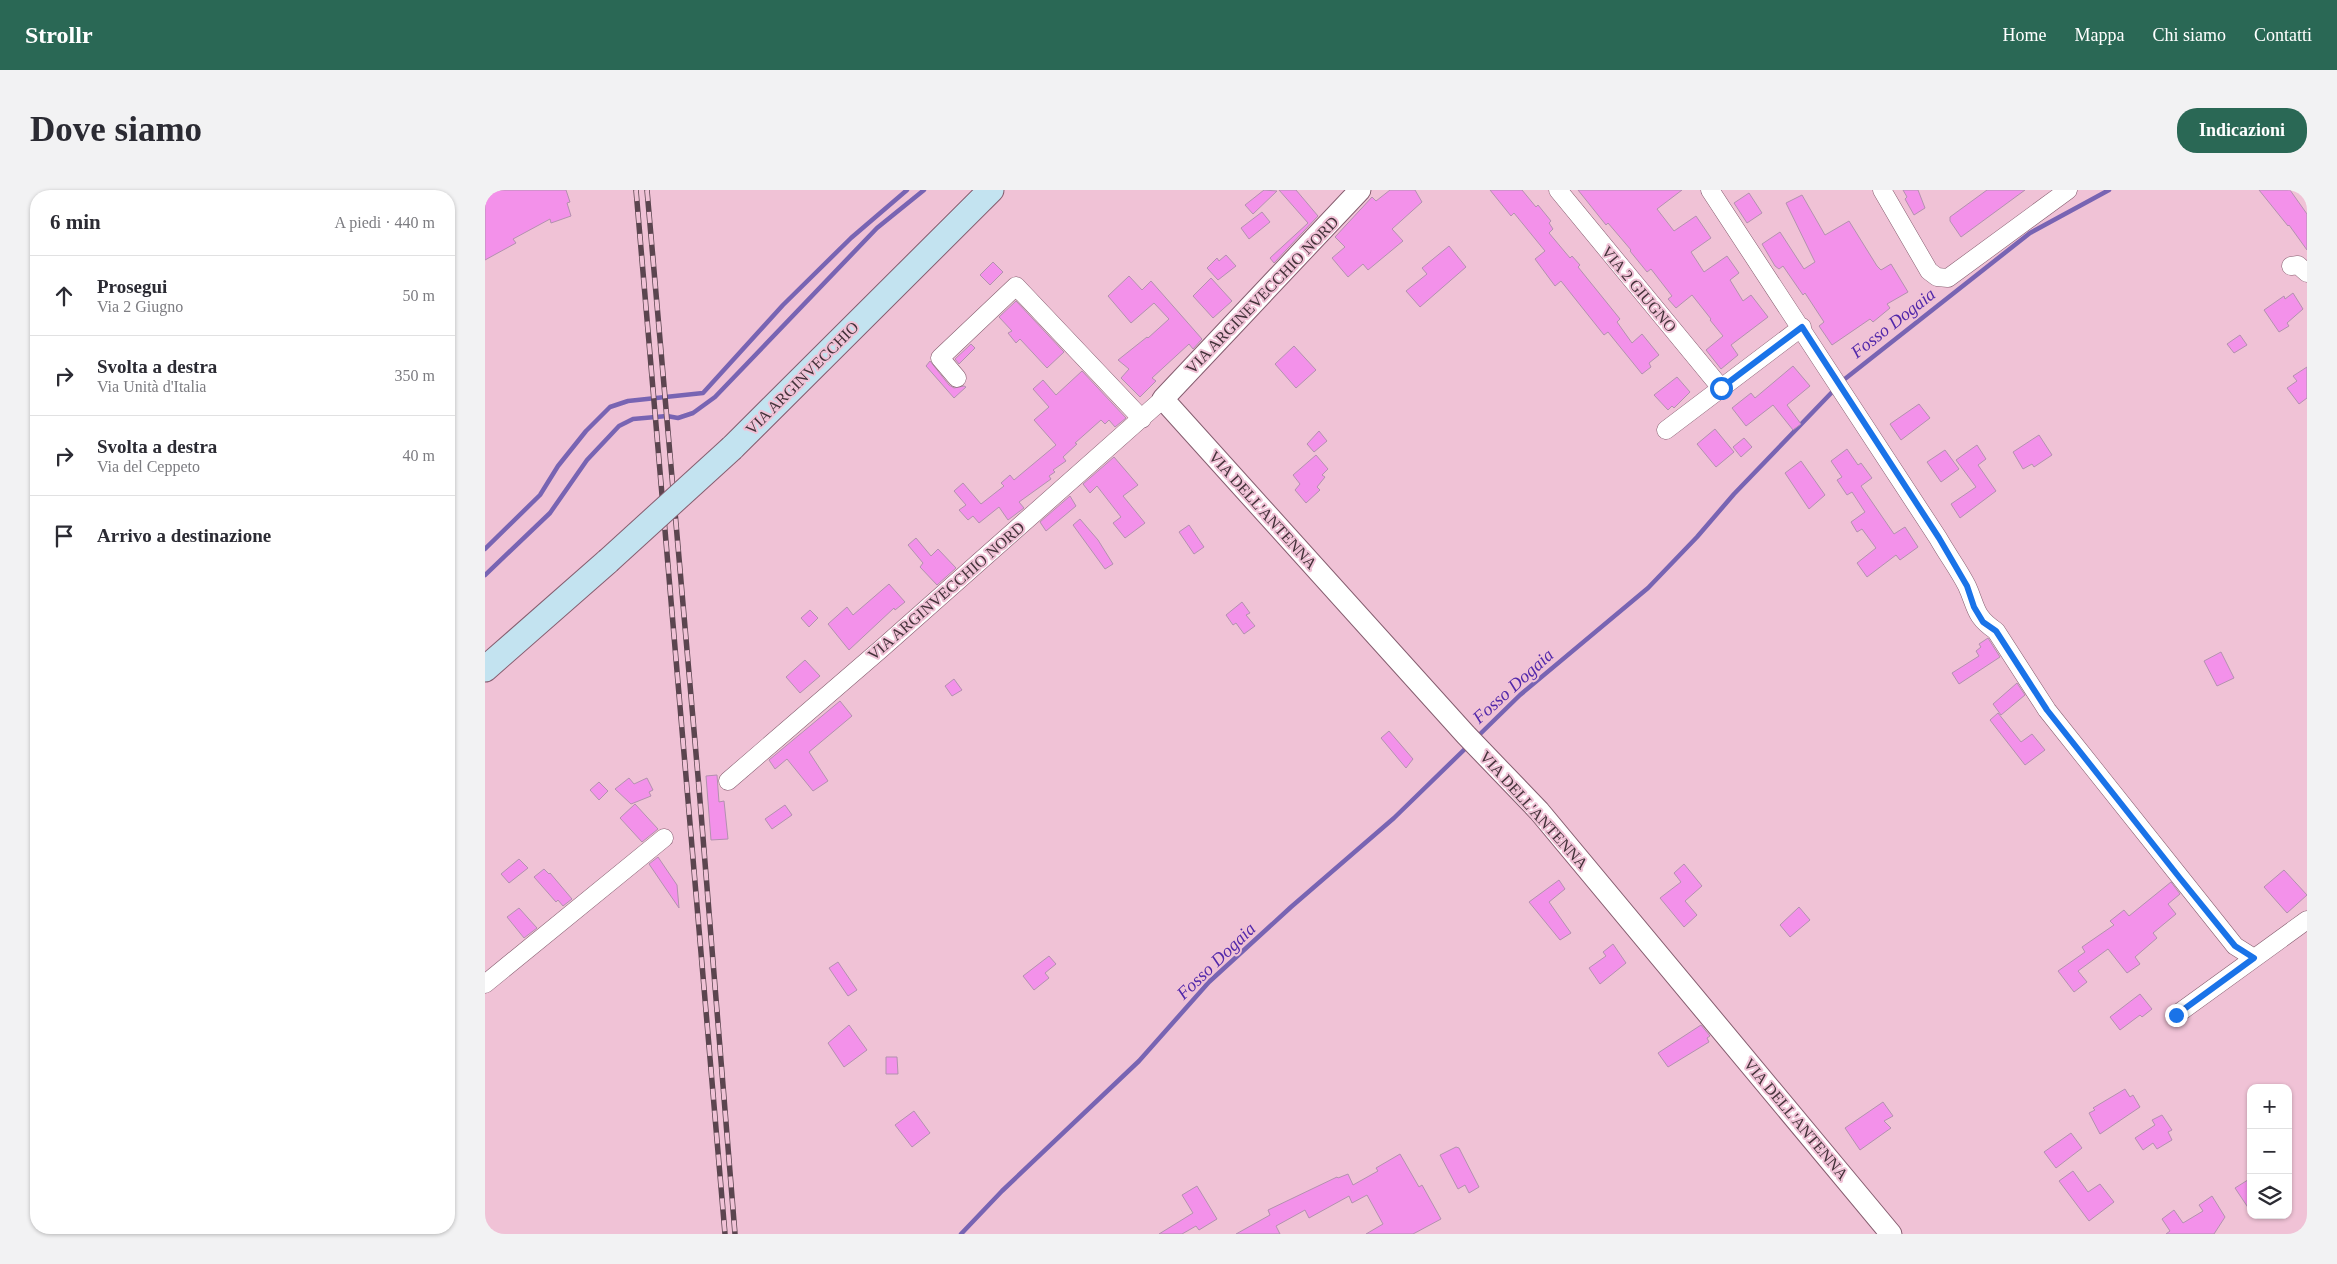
<!DOCTYPE html>
<html lang="it">
<head>
<meta charset="utf-8">
<style>
	body { margin:0; font-family:Georgia,serif; background:#f2f2f3; color:#2b2b33 }
	.controls { position:absolute; right:15px; bottom:15px; display:grid; overflow:hidden; border-radius:10px; box-shadow:0 1px 4px #0004 }
	.controls button { width:45px; height:45px; display:grid; place-items:center; padding:0; border:0; border-bottom:1px solid #e1e1e2; background:#fff; color:#2b2b33; font:25px sans-serif }
	.stop { position:absolute; width:15px; height:15px; margin:-11px; border:4px solid #1a73e8; border-radius:50%; background:#fff }
	.stop.end { background:#1a73e8; border-color:#fff; box-shadow:0 1px 5px #0008 }
	.list { margin:0; padding:0; list-style:none }
	h2 { display:flex; justify-content:space-between; align-items:center; height:65px; margin:0; padding:0 20px; font-size:21px }
	h2 small { font-size:16px; font-weight:400; color:#7c7c81 }
	.list li { display:grid; grid-template-columns:32px 1fr auto; gap:15px; align-items:center; box-sizing:border-box; height:80px; padding:0 20px; border-top:1px solid #e1e1e2 }
	.list b { display:block; font-size:19px; white-space:nowrap }
	.list p { margin:0; font-size:16px; white-space:nowrap; color:#7c7c81 }
	.list em { font-size:16px; font-style:normal; color:#7c7c81 }
	.icon { flex:none; width:28px; height:28px; fill:none; stroke:currentColor; stroke-width:2; stroke-linecap:round; stroke-linejoin:round }
	.map { position:relative; flex:none; width:1822px; height:1044px; overflow:hidden; border-radius:20px }
	header { display:flex; align-items:center; gap:30px; box-sizing:border-box; height:70px; padding:0 25px; background:#2a6855; color:#fff }
	header strong { font-size:24px }
	nav { display:flex; gap:28px; margin-inline-start:auto; font-size:18px }
	.intro { display:flex; align-items:center; justify-content:space-between; box-sizing:border-box; height:120px; padding:0 30px }
	h1 { margin:0; font-size:35px }
	.button { padding:12px 22px; border-radius:20px; background:#2a6855; color:#fff; font-size:18px; font-weight:700 }
	main { display:flex; gap:30px; padding:0 30px }
	aside { flex:1; background:#fff; border-radius:20px; box-shadow:0 1px 4px #0004 }
	.map>svg:first-child { display:block }
	.lines { fill:none; stroke-linecap:round; stroke-linejoin:round }
	.stream { stroke:#7864b3; stroke-width:4.5 }
	.building { fill:#f391ea; stroke:#b391af }
	.minor-casing { stroke:#855d6f; stroke-width:19 }
	.tertiary-casing { stroke:#855d6f; stroke-width:23 }
	.secondary-casing { stroke:#855d6f; stroke-width:27 }
	.minor { stroke:#fff; stroke-width:18 }
	.tertiary { stroke:#fff; stroke-width:21 }
	.secondary { stroke:#c3e3f0; stroke-width:25 }
	.rail-casing { stroke:#5b454f; stroke-width:5.5 }
	.rail { stroke:#f0c2d6; stroke-width:4; stroke-dasharray:11; stroke-linecap:butt }
	.secondary-bridge-casing { stroke:#855d6f; stroke-width:27; stroke-linecap:butt }
	.secondary-bridge { stroke:#c3e3f0; stroke-width:25 }
	.route { stroke:#1a73e8; stroke-width:6 }
	.labels { text-anchor:middle; dominant-baseline:central; stroke-width:4; stroke-linejoin:round; paint-order:stroke }
	.street-label { font-size:16px; fill:#44323a; stroke:#f0c2d6 }
	.water-label { font-size:18px; font-style:italic; fill:#5228aa; stroke:#f0c2d6 }
</style>
</head>
<body>
<header>
<strong>Strollr</strong>
<nav><a>Home</a><a>Mappa</a><a>Chi siamo</a><a>Contatti</a></nav>
</header>
<div class="intro"><h1>Dove siamo</h1><a class="button">Indicazioni</a></div>
<main>
<aside>
<h2>6 min<small>A piedi · 440 m</small></h2>
<ul class="list">
<li><svg class="icon" aria-label="ahead" viewBox="0 0 24 24"><path d="M12 20V5M6 11l6-6 6 6"/></svg><div><b>Prosegui</b><p>Via 2 Giugno</p></div><em>50 m</em></li>
<li><svg class="icon" aria-label="right" viewBox="0 0 24 24"><path d="M7 20v-9h11M14 6l5 5-5 5"/></svg><div><b>Svolta a destra</b><p>Via Unità d'Italia</p></div><em>350 m</em></li>
<li><svg class="icon" aria-label="right" viewBox="0 0 24 24"><path d="M7 20v-9h11M14 6l5 5-5 5"/></svg><div><b>Svolta a destra</b><p>Via del Ceppeto</p></div><em>40 m</em></li>
<li><svg class="icon" aria-label="arrive" viewBox="0 0 24 24"><path d="M6 21V4h12l-3 4 3 4H6"/></svg><div><b>Arrivo a destinazione</b></div></li>
</ul>
</aside>
<div class="map">
<svg width="1822" height="1044" viewBox="0 0 1822 1044">
	<rect width="100%" height="100%" fill="#f0c2d6"/>
	<g class="lines">
		<path class="stream" d="M1356 192 1545 43 1624 0
			M0 359 55 305 73 276 101 241 125 217 143 211 218 203 298 115 366 48 422 0
			M0 385 65 323 102 270 134 236 148 229 182 226 193 228 208 223 230 207 392 38 439 0
			M991 548 1035 505 1163 398 1212 347 1249 304 1351 198
			M476 1044 517 1001 654 871 724 792 806 717 909 628 984 555"/>
	</g>
	<path class="building" d="M0 0H81L85 12 82 13 86 26 66 33 65 29 28 49 31 53 0 70Z
		M779 0 792 1 768 24 760 15Z
		M794 0H811L833 26 789 73 785 68 823 33Z
		M905 0H930L937 12 907 39 918 51 883 80 878 74 863 87 847 68 860 57 850 47 887 7 891 11Z
		M1005 0H1037L1051 17 1053 15 1066 31 1064 33 1068 39 1064 43 1085 68 1087 66 1095 75 1093 77 1135 129 1132 132 1147 153 1157 144 1174 165 1164 173 1166 177 1157 184 1123 142 1119 145 1076 91 1070 96 1050 69 1060 61 1029 23 1026 26Z
		M1093 0H1197L1172 19 1189 41 1211 26 1226 48 1206 62 1219 82 1242 66 1254 83 1245 90 1258 111 1266 105 1283 127 1246 155 1253 165 1236 179 1221 160 1238 146 1225 130 1226 129 1207 105 1191 118 1183 109 1187 106 1166 79 1162 82 1145 61 1146 60 1123 33 1121 35Z
		M1418 0H1433L1440 18 1429 25 1420 9 1422 7Z
		M1502 0H1540L1476 47 1465 31V27Z
		M1774 0H1805L1822 24V60L1804 35 1803 36Z
		M1264 3 1277 23 1262 33 1249 13Z
		M1317 5 1340 45 1364 31 1392 76 1396 80 1406 74 1423 102 1402 114 1405 118 1388 132 1385 129 1347 155 1334 136 1339 132 1320 103 1318 105 1298 76 1294 79 1290 76 1277 54 1295 42 1319 79 1330 72 1301 13Z
		M777 22 785 32 764 49 756 38Z
		M964 56 981 77 935 117 921 101 942 84 937 78Z
		M741 65 751 76 733 90 722 78 732 68 734 71Z
		M508 72 518 82 505 95 495 85Z
		M644 86 657 100 666 91 717 149 708 159 704 154 667 188 671 191 655 207 636 188 644 179 633 170 662 147 663 148 684 129 669 113 646 133 623 106Z
		M726 88 747 111 728 128 708 106Z
		M1808 103 1818 119 1802 133 1804 136 1794 142 1779 120 1799 106 1800 109Z
		M531 111 579 162 562 178 535 149 531 153 523 143 527 141 514 127Z
		M1755 145 1762 155 1749 163 1742 154Z
		M486 154 490 158 474 174 470 169Z
		M809 156 831 180 811 198 790 174Z
		M445 171 464 195 469 198 479 196 481 197 469 208 441 176Z
		M1308 176 1325 196 1302 215 1316 234 1308 240 1288 215 1261 236 1247 218 1266 203 1270 208Z
		M1822 177V208L1814 214 1802 198 1812 191 1808 186Z
		M597 181 641 228 630 237 624 230 620 234 616 230 590 253 592 254 578 267 581 271 568 280 570 282 564 286 566 289 534 312 539 318 523 330 514 317 494 333 488 326 483 330 474 320 481 315 469 301 478 293 496 314 519 296 516 293 525 285 529 290 571 255 549 230 564 217 548 199 558 190 571 205Z
		M1192 187 1205 202 1189 218 1187 216 1183 220 1169 205Z
		M1434 214 1445 228 1416 250 1405 234Z
		M1230 239 1249 262 1231 277 1212 254Z
		M834 241 842 251 829 262 822 254Z
		M1554 245 1567 265 1549 277 1547 274 1538 279 1528 262Z
		M1259 248 1267 257 1256 267 1248 257Z
		M1492 255 1501 269 1493 275 1511 301 1475 328 1466 314 1491 297 1471 270Z
		M1362 259 1373 275 1376 273 1387 288 1376 296 1409 344 1420 337 1433 357 1415 370 1411 365 1382 387 1372 373 1391 358 1377 339 1372 342 1366 332 1380 322 1367 302 1362 305 1352 290 1357 287 1346 271Z
		M1460 260 1474 279 1456 292 1442 272Z
		M831 265 843 279 837 285 840 287 832 297 835 300 821 313 810 300 815 294 808 285Z
		M629 267 653 295 638 306 660 333 640 348 628 333 636 327 612 296 605 303 598 294Z
		M1316 271 1340 305 1324 319 1300 283Z
		M585 306 591 316 561 341 555 332Z
		M595 329 613 350 628 374 620 379 588 335Z
		M704 335 719 357 709 364 694 342Z
		M431 348 446 366 453 359 471 378 452 395 435 377 438 373 423 355Z
		M404 394 420 412 410 420 409 418 364 460 343 434 362 417 368 425Z
		M757 412 765 423 761 425 770 436 759 444 751 433 748 435 741 425Z
		M325 420 333 428 324 437 316 428Z
		M1503 448 1515 467 1474 494 1467 483 1494 466 1491 461 1496 457 1494 454Z
		M1736 462 1749 488 1732 496 1719 471Z
		M320 470 335 486 315 503 301 487Z
		M469 489 477 500 467 506 460 496Z
		M1532 493 1540 505 1516 525 1508 514Z
		M355 511 367 526 324 562 343 591 328 601 302 569 290 579 284 570Z
		M1513 523 1536 552 1547 544 1560 560 1540 575 1505 530Z
		M904 541 928 569 921 578 896 548Z
		M232 585 234 612 239 611 243 649 226 650 221 586Z
		M144 588 149 594 162 588 168 600 164 602 166 606 146 614 130 599Z
		M114 592 123 601 114 610 105 600Z
		M150 614 173 639 157 652 135 628Z
		M300 615 307 625 287 639 280 629Z
		M173 667 192 695 194 718 164 674Z
		M34 669 43 678 24 693 16 684Z
		M1199 674 1217 696 1200 711 1212 725 1199 737 1175 708 1196 692 1189 683Z
		M59 679 64 684 65 683 87 709 78 716 73 710 71 712 49 687Z
		M1799 680 1822 705 1802 723 1779 697Z
		M1074 690 1080 699 1064 712 1086 743 1075 750 1044 712Z
		M1686 692 1695 704 1683 714 1691 724 1668 743 1672 748 1650 767 1655 774 1642 783 1623 759 1593 781 1602 792 1589 802 1573 781 1600 762 1597 757 1629 735 1625 731 1639 720 1644 726Z
		M1314 717 1325 730 1305 747 1295 735Z
		M34 718 52 738 39 748 22 727Z
		M1128 754 1141 773 1115 794 1104 778 1121 766 1118 762Z
		M564 766 571 774 560 783 564 788 549 800 538 786Z
		M353 772 372 800 363 806 344 778Z
		M1655 804 1667 819 1657 827 1655 825 1635 840 1625 827Z
		M364 835 382 860 359 877 343 853Z
		M1216 835 1225 846 1222 848 1224 852 1183 877 1173 863Z
		M401 867H412L413 884H401Z
		M1640 899 1645 907 1648 905 1655 917 1615 944 1604 923 1610 920 1608 918Z
		M1398 912 1408 926 1399 931 1406 938 1375 960 1360 938Z
		M429 921 445 943 427 957 410 935Z
		M1677 925 1687 940 1683 942 1687 950 1672 959 1668 953 1658 960 1650 948 1670 935 1667 930Z
		M1586 943 1597 958 1571 978 1559 962Z
		M971 957 974 958 994 997 984 1003 980 995 973 999 955 965Z
		M915 964 934 997 937 995 956 1029 928 1044H881L898 1034 882 1005 867 1013 864 1006 824 1028 820 1020 791 1036 795 1044H751L785 1025 783 1020 852 987 853 988 863 984 868 995 893 981 891 978Z
		M1588 981 1603 1002 1615 994 1629 1012 1604 1031 1574 991Z
		M1766 988V1022L1750 998Z
		M712 996 732 1029 714 1040 711 1036 697 1044H674L708 1023 697 1005Z
		M1727 1006 1740 1027 1729 1044H1681L1685 1041 1677 1029 1689 1020 1698 1033 1718 1021 1714 1015Z"/>
	<g class="lines">
		<g class="minor-casing">
			<path id="minor" d="M1073 0 1236 198
				M1225 0 1453 348C1462 364 1474 380 1482 396 1492 418 1489 426 1511 441L1562 520 1750 756 1769 768
				M1397 0 1444 81 1452 87 1463 88 1583 0
				M1806 76 1813 75 1822 83
				M472 188 455 168 531 96 657 229
				M1181 240 1317 137
				M243 591 396 459 678 209
				M0 794 179 648
				M1691 825 1822 730"/>
		</g>
		<g class="tertiary-casing">
			<path id="tertiary" d="M875 0 678 209 981 545 1054 621 1406 1044"/>
		</g>
		<g class="secondary-casing">
			<path id="secondary" d="M247 258 506 0
				M0 479 123 371"/>
		</g>
		<use href="#minor" class="minor"/>
		<use href="#tertiary" class="tertiary"/>
		<use href="#secondary" class="secondary"/>
		<g class="rail-casing">
			<path id="rail" d="M151 0 240 1044
				M162 0 214 598 250 1044"/>
		</g>
		<use href="#rail" class="rail"/>
		<g class="secondary-bridge-casing">
			<path id="secondary-bridge" d="M123 371 247 258"/>
		</g>
		<use href="#secondary-bridge" class="secondary-bridge"/>
	</g>
	<g class="lines">
		<path class="route" d="M1236 198 1317 137 1454 348 1482 396 1489 417 1498 432 1511 441 1562 520 1694 687 1750 756 1769 768 1691 825"/>
	</g>
	<g class="labels">
		<g class="street-label">
			<text transform="translate(1154 99) rotate(50)">VIA 2 GIUGNO</text>
			<text transform="translate(777 105) rotate(-46)">VIA ARGINEVECCHIO NORD</text>
			<text transform="translate(317 188) rotate(-45)">VIA ARGINVECCHIO</text>
			<text transform="translate(778 320) rotate(48)">VIA DELL'ANTENNA</text>
			<text transform="translate(461 401) rotate(-41)">VIA ARGINVECCHIO NORD</text>
			<text transform="translate(1049 620) rotate(48)">VIA DELL'ANTENNA</text>
			<text transform="translate(1311 929) rotate(50)">VIA DELL'ANTENNA</text>
		</g>
		<g class="water-label">
			<text transform="translate(1408 133) rotate(-38)">Fosso Dogaia</text>
			<text transform="translate(1028 496) rotate(-42)">Fosso Dogaia</text>
			<text transform="translate(731 771) rotate(-44)">Fosso Dogaia</text>
		</g>
	</g>
</svg>
<div class="controls">
<button>+</button>
<button>−</button>
<button><svg class="icon" aria-label="layers" viewBox="0 0 24 24"><path d="M12 4l9 5-9 5-9-5zM3 14l9 5 9-5"/></svg></button>
</div>
<div class="stop" style="left:1236px;top:198px"></div>
<div class="stop end" style="left:1691px;top:825px"></div>
</div>
</main>
</body>
</html>
